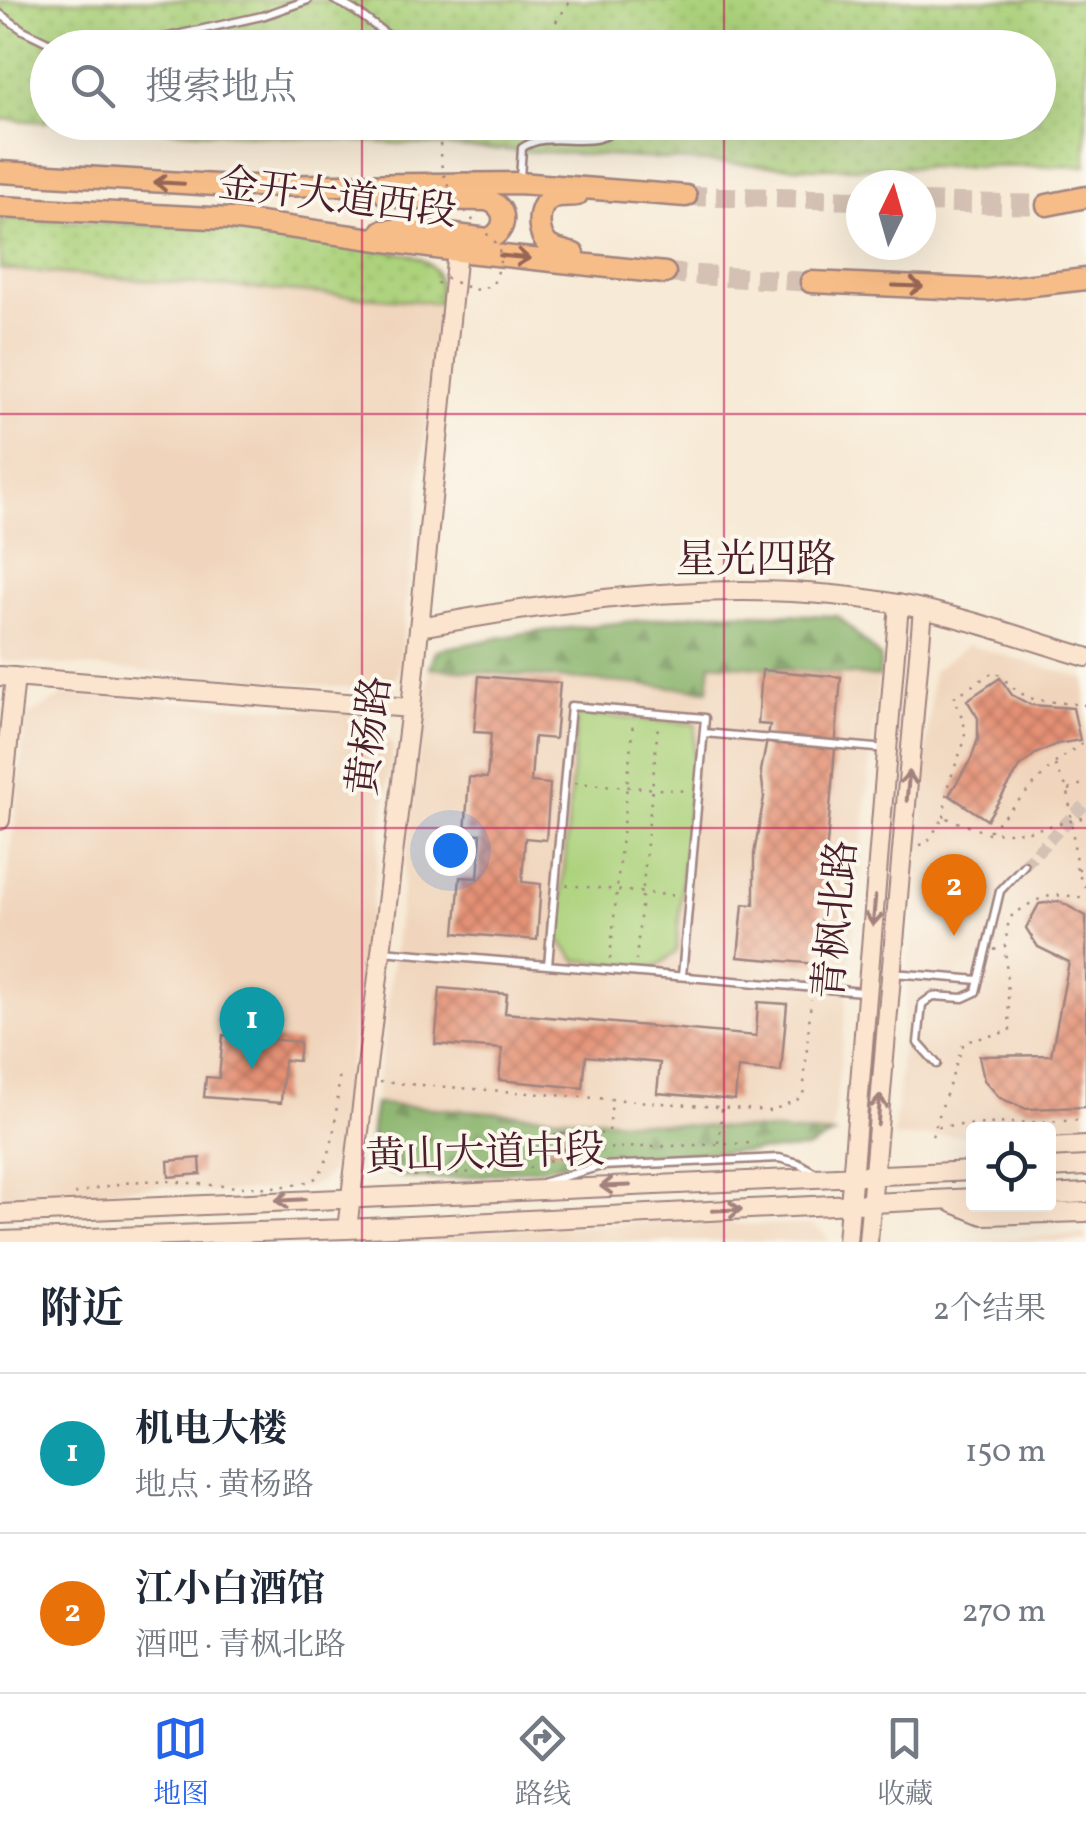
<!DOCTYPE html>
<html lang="zh">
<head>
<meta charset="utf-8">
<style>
	body { margin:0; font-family:Vollkorn,"Noto Serif SC",serif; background:#f2f2f3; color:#1f2937 }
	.controls { position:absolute; right:30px; bottom:30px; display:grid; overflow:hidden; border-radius:10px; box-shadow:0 10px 40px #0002 }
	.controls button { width:90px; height:90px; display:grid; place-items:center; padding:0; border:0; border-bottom:2px solid #e0e1e3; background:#fff; color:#1f2937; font:50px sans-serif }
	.compass { position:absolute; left:846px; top:170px; width:90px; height:90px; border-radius:50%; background:#fff; box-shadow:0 10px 40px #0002; rotate:5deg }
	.you { position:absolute; left:450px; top:850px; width:35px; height:35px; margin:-25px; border:8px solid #fff; border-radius:50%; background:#1a73e8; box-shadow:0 0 0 15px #1a73e833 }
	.badge { display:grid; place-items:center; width:65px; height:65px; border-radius:50%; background:#2563eb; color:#fff; font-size:32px; font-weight:700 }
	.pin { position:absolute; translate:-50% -82px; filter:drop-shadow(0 2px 5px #0008) }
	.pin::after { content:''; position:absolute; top:52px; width:35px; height:30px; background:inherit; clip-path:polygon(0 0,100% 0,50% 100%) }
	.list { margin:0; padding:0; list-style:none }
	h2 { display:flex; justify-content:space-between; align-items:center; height:130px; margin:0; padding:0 40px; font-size:42px }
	h2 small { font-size:32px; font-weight:400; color:#747a83 }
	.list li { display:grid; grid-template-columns:65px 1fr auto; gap:30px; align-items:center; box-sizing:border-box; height:160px; padding:0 40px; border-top:2px solid #e0e1e3 }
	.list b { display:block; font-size:38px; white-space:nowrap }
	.list p { margin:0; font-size:32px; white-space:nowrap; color:#747a83 }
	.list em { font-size:32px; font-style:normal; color:#747a83 }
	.icon { flex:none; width:55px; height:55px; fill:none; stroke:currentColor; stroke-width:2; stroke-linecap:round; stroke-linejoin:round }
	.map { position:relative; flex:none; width:1086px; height:1242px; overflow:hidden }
	.search { position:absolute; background:#fff; box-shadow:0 10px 40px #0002; left:30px; right:30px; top:30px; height:110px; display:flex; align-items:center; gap:25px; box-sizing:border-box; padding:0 35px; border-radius:55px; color:#747a83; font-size:38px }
	.sheet { height:450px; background:#fff }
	nav { display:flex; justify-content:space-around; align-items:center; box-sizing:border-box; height:140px; border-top:2px solid #e0e1e3; background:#fff; font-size:28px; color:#747a83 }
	nav a { display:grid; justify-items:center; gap:5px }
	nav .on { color:#2563eb }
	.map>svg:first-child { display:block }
	.built { fill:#f0d5bc }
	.green { fill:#acd27c; stroke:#7b7854; stroke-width:2.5 }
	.forest { fill:url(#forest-firs); stroke:#6a6a4c; stroke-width:2.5 }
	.park { fill:url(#park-dots); stroke:#7b7854; stroke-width:2.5 }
	.building { fill:url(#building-cross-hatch) }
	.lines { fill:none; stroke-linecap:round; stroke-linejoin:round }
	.street-tunnel { stroke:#d4c1b4; stroke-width:12; stroke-dasharray:12 6; stroke-linecap:butt }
	.primary-tunnel { stroke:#d4c1b4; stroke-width:20; stroke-dasharray:20 10; stroke-linecap:butt }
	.lane-casing { stroke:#a08480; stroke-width:11 }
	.secondary-casing { stroke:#a08480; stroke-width:22 }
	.primary-casing { stroke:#a08480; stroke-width:25 }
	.path { stroke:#a08480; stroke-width:2.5; stroke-dasharray:2.5 8; stroke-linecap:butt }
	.lane { stroke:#fff; stroke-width:6 }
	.secondary { stroke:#fce5cf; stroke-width:18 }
	.primary { stroke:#f7bd88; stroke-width:20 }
	.path-bridge { stroke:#a08480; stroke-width:2.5; stroke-dasharray:2.5 8; stroke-linecap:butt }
	.oneway { stroke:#986655 }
	.oneway2 { stroke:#a3827d }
	.grid { fill:none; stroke:#c2185b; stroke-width:2.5; stroke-opacity:0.55 }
	.labels { text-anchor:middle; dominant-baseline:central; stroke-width:8; stroke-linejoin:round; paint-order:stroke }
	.street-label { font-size:40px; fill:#4a1f2b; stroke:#fbf7ec }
</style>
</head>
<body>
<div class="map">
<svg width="1086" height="1242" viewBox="0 0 1086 1242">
	<defs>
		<pattern id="forest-firs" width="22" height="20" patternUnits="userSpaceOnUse" patternTransform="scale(2.5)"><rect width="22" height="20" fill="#89b46c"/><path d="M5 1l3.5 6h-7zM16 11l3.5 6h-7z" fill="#729259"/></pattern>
		<pattern id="park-dots" width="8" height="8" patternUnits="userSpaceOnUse" patternTransform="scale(2.5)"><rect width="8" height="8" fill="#acd27c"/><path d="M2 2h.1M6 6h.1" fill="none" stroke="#96b46b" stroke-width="1.8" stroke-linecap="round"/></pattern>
		<pattern id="building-cross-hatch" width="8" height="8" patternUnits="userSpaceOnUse" patternTransform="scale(2.5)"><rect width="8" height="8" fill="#e49175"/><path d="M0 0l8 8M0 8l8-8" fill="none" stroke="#bb7660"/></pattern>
	</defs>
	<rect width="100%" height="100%" fill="#fbf7ec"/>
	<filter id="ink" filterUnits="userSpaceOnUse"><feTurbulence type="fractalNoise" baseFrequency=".01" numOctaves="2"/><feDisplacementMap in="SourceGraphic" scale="20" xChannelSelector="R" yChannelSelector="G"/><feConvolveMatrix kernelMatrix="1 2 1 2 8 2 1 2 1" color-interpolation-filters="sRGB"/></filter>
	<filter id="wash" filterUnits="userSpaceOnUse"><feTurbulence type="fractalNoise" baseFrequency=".0048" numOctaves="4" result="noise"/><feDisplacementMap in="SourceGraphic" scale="40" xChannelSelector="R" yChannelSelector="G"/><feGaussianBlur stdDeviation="2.25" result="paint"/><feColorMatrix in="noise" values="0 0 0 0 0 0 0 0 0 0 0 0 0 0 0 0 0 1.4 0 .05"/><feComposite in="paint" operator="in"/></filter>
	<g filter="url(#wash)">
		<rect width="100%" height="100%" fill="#f7ead6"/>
		<path class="built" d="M0 269 440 303 398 676 380 690 0 660Z
			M717 612 838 616 881 658 833 1135 375 1104 430 668 436 650 525 633Z
			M968 645 1086 679V1130H974L973 1135 894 1138 933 671Z
			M66 694 368 714 393 747 337 1157 331 1171 321 1181 306 1188 208 1193 166 1186 113 1189 75 1198 0 1201V948L26 717Z
			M678 1220 758 1225 811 1224 822 1231 830 1242H380L389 1235Z
			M1086 1234V1242H933Z"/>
		<path class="green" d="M577 714 696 724 676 952 655 968 576 960 558 939Z"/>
		<path class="forest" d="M717 612 838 616 881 658 879 677 711 663 708 690 430 668 436 650 525 633Z
			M375 1104 833 1135 806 1149C740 1152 674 1153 608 1158 562 1162 417 1195 382 1169 363 1154 372 1125 375 1104Z"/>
		<path class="park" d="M0 0H1086V166L812 168 54 123 1038 122V48H48L47 122 0 119Z
			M0 218 223 228 408 254C438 264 440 273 440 303L0 269Z"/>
		<g id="blocks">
			<path class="building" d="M762 670 841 677 817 964 738 957 743 904 754 905V854L764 797 761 771 770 725 758 724Z
				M479 676 560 683 555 739 534 737 531 782 550 784 546 840 525 838 522 882 541 884 537 940 455 933 460 877 478 878 481 834 465 833 469 777 487 778 491 733 474 732Z
				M1000 678 1012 695 1031 705 1073 708 1080 740 1057 744 1035 754 1020 767 987 820 949 795 971 759 978 739V718L967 700Z
				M1059 901 1086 916V1107L1026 1109 1000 1098 984 1080 979 1056 1051 1055 1069 962 1038 947 1026 928 1039 904Z
				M440 988 507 994 505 1013 756 1036 758 1002 787 1004 781 1072 738 1068 735 1100 657 1093 660 1063 586 1056 583 1088 499 1080 502 1049 435 1044Z
				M223 1035 300 1042 298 1061 284 1060 281 1103 204 1097 206 1077 219 1078Z
				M578 1130 581 1146 549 1152 546 1137Z
				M200 1158 201 1174 169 1177 168 1161Z"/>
		</g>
	</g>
	<g filter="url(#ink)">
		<use href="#blocks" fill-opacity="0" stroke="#a08480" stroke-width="2.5"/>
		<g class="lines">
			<path class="street-tunnel" d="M1024 865 1086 803"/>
			<path class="primary-tunnel" d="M686 196 861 200
				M921 202 1047 205
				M665 273 811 282"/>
			<g class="lane-casing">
				<path id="lane" d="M334 0C364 12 380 35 411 48
					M0 14 23 30 60 48
					M118 48 262 16 308 0
					M520 178 522 148C551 126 599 157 621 122
					M704 733 887 749
					M382 951 863 992
					M548 965 571 706 705 718 682 976
					M893 973 979 980
					M937 1064 918 1043 922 1004 933 996 963 998 976 992 1000 891 1024 865
					M542 1183 601 1166 779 1158 798 1163 814 1172"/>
			</g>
			<g class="secondary-casing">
				<path id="secondary" d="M420 627C575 598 747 575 903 605 965 617 1026 639 1086 657
					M0 676 411 708
					M0 820 15 677
					M1048 1148 1086 1146
					M1048 1168 1086 1166
					M1048 1195 1086 1193
					M953 1203 983 1215 1086 1212
					M0 1214 974 1171
					M347 1229 411 708 457 251
					M0 1241 347 1229 974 1198
					M847 1242 899 604
					M868 1242 923 609"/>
			</g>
			<g class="primary-casing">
				<path id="primary" d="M0 172 233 186 519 183 686 196
					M1047 205 1086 197
					M0 207 231 219 457 251 665 273
					M382 231 407 229 488 239C508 231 509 207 487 200L408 199 385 194
					M574 254C567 252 557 250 551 247 536 238 535 205 552 198 558 195 570 196 577 195
					M811 282 988 290 1086 279"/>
			</g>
			<path class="path" d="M538 48 571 0
				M1055 765 1068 790 1077 872 1086 887
				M575 783 687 791
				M1069 790 1086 782
				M944 817 947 788 965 740 964 721 953 698 995 671 1018 692 1035 700 1086 705
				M989 831 1054 764 1086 740
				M920 845 926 844 944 817 987 833 1029 831 1086 817
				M1078 870 1086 860
				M566 885 678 896
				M994 950 1005 946 1009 918C1039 896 1048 892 1086 898
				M610 959 633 723
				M636 961 658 725
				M380 1082 771 1111 803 1097 811 999
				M938 1126 1086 1120
				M932 1136 964 1042 1010 1031 1005 946
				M579 1138 609 1132 612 1100
				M719 1143 722 1107
				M373 1150 385 1169 409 1176 528 1169 536 1163 614 1148 757 1143
				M75 1194C104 1186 135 1179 166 1181 206 1184 275 1194 313 1180 337 1161 336 1101 340 1071"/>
			<use href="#lane" class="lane"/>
			<use href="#secondary" class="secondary"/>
			<use href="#primary" class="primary"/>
			<path class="path-bridge" d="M437 284 445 278 474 290 492 286C498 273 503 261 498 247 494 238 482 231 476 224 448 191 432 166 444 122"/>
		</g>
		<defs><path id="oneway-shaft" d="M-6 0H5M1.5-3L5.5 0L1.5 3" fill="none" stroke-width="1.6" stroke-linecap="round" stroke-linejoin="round" transform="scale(2.5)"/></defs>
		<g class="oneway">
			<use href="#oneway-shaft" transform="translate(169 183) rotate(-177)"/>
			<use href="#oneway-shaft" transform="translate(515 257) rotate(6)"/>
			<use href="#oneway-shaft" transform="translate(908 286) rotate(2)"/>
		</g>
		<g class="oneway2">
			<use href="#oneway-shaft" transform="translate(908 786) rotate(-85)"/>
			<use href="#oneway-shaft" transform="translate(874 911) rotate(95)"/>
			<use href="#oneway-shaft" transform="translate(879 1110) rotate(-85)"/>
			<use href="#oneway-shaft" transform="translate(615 1186) rotate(178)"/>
			<use href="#oneway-shaft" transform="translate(290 1200) rotate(177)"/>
			<use href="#oneway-shaft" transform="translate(727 1210) rotate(-3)"/>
		</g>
	</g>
	<path class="grid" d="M362 0V48M724 0V48M362 122V1242M724 122V1242M0 414H1086M0 828H1086"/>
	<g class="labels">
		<g class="street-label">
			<text transform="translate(337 200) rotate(7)">金开大道西段</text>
			<text x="756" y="562">星光四路</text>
			<text transform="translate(372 736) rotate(-83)">黄杨路</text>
			<text transform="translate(838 920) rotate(-85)">青枫北路</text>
			<text transform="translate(485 1156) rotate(-2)">黄山大道中段</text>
		</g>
	</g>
</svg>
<div class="controls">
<button><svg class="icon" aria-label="locate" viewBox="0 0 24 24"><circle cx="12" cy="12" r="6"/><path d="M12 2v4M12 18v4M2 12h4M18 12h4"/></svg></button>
</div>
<svg class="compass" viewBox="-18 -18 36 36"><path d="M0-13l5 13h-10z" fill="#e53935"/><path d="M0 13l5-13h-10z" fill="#747a83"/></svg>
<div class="you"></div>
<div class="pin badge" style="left:252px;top:1069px;background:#0f9aa8">1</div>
<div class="pin badge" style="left:954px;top:936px;background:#e8710a">2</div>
<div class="search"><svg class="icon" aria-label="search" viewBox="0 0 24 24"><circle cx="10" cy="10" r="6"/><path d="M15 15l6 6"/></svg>搜索地点</div>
</div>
<section class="sheet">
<h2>附近<small>2个结果</small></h2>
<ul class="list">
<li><span class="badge" style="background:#0f9aa8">1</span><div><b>机电大楼</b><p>地点 · 黄杨路</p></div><em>150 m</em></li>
<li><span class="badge" style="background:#e8710a">2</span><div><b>江小白酒馆</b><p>酒吧 · 青枫北路</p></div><em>270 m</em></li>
</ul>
</section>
<nav>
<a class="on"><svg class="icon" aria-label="map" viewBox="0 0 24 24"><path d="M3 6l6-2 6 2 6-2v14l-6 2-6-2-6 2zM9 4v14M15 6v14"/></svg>地图</a>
<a><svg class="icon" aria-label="directions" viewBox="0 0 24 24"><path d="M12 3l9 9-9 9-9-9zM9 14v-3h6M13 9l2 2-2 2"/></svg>路线</a>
<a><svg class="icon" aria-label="saved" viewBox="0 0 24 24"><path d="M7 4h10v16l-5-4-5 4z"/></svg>收藏</a>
</nav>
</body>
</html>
